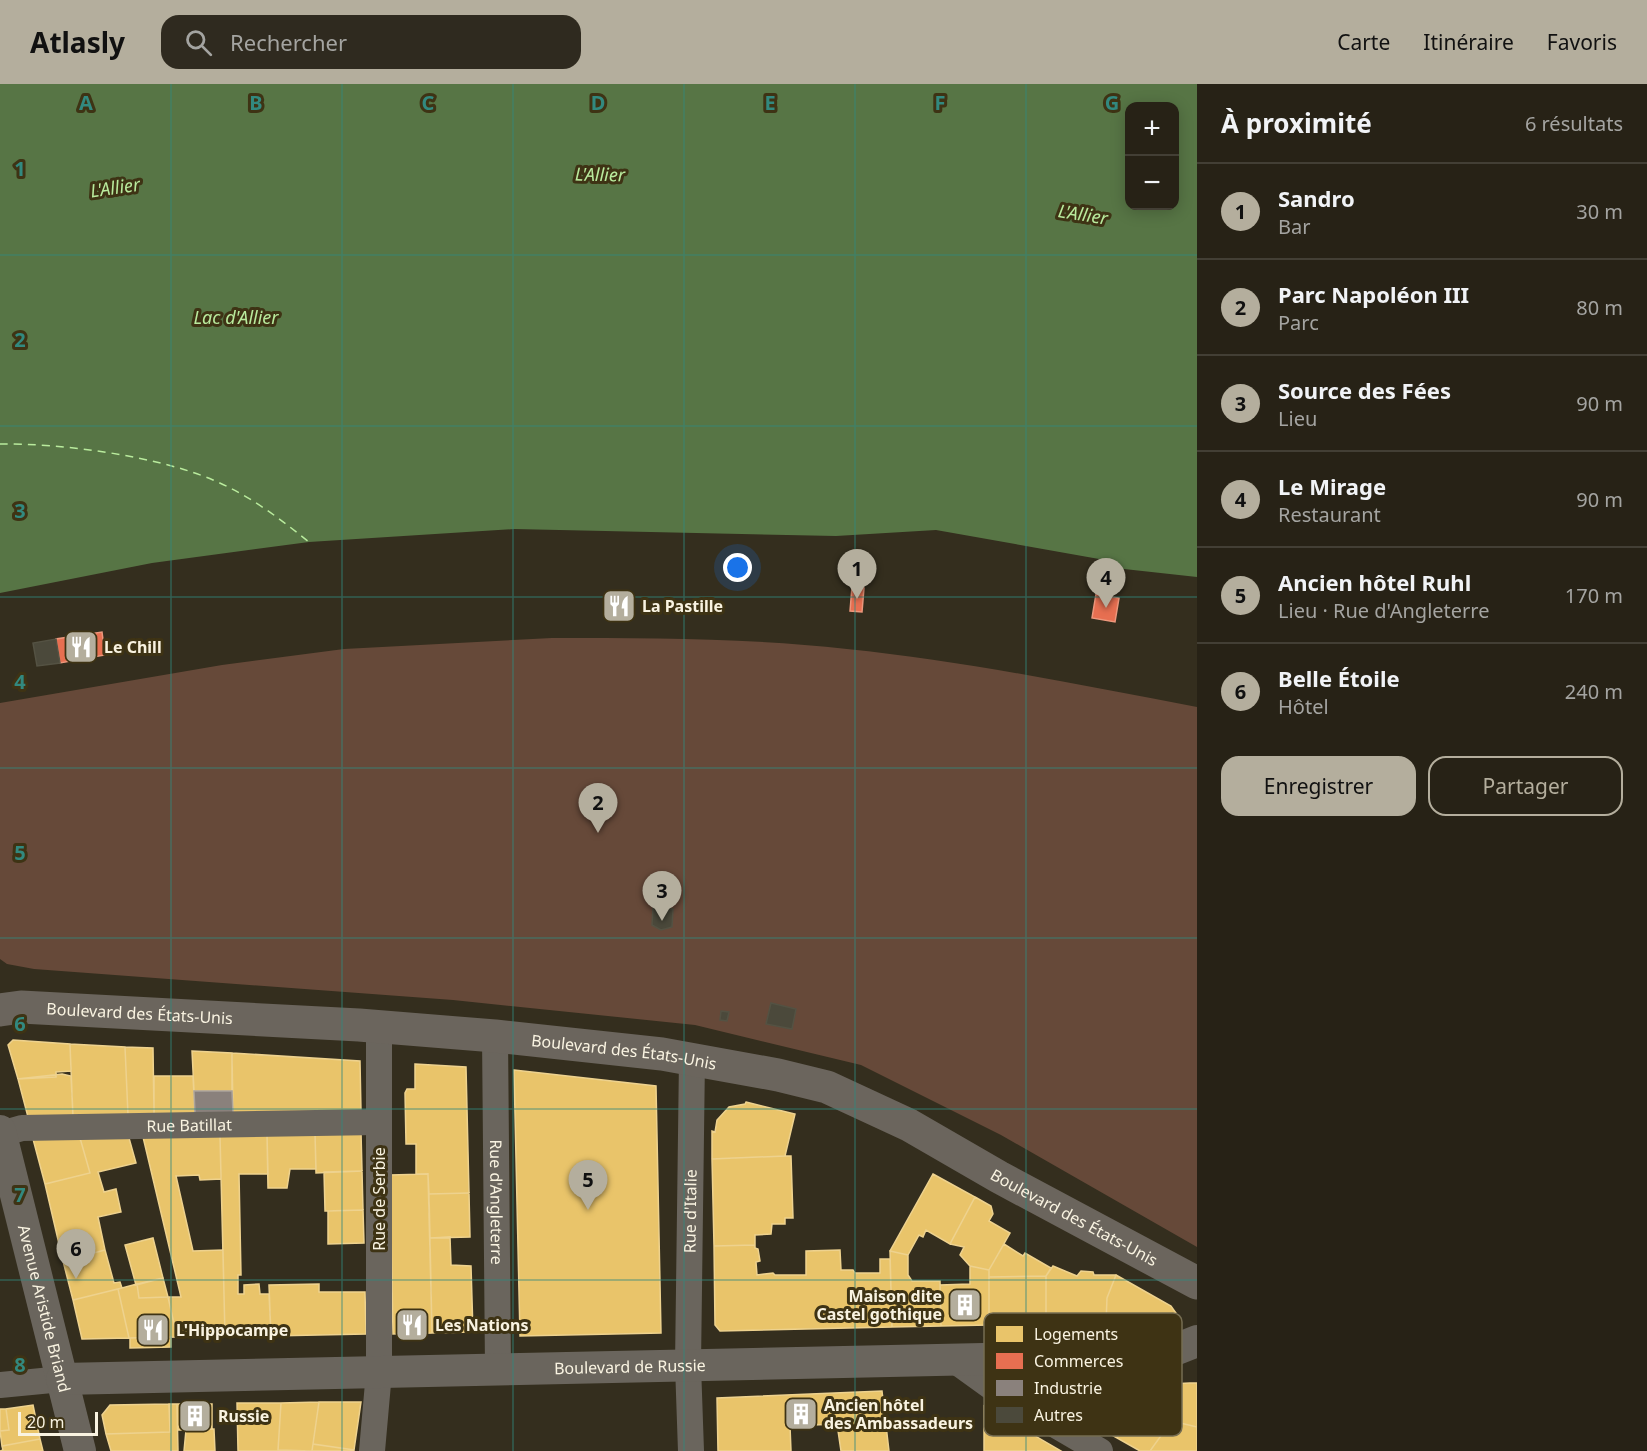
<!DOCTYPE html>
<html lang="fr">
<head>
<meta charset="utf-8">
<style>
	body { margin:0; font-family:"Noto Sans",sans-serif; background:#2f2a1f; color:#f1f3f6 }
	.controls { position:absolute; right:18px; top:18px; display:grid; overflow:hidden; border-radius:12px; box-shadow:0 3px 15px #0003 }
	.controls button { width:54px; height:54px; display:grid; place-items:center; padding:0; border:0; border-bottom:2px solid #433f35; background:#272216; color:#f1f3f6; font:30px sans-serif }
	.scale { position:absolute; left:18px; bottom:15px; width:80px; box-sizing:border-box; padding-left:6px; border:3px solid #f9f3e1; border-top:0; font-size:16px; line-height:21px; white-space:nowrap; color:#f9f3e1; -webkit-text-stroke:4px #3e3314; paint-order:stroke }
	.you { position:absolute; left:738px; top:484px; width:21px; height:21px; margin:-15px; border:4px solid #fff; border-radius:50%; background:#1a73e8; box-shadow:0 0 0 9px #1a73e833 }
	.badge { display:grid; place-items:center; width:39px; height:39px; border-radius:50%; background:#b4ae9d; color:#111; font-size:20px; font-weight:700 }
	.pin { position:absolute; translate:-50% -50px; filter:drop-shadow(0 2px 3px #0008) }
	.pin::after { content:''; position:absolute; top:32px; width:21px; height:18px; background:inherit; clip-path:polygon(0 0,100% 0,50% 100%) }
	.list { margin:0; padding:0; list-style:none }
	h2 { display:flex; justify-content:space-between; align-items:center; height:78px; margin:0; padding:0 24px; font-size:26px }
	h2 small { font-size:20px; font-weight:400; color:#a4a4a1 }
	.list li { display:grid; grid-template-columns:39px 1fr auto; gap:18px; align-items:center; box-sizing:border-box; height:96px; padding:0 24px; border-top:2px solid #433f35 }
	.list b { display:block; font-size:22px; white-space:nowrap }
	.list p { margin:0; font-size:20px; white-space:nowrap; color:#a4a4a1 }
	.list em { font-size:20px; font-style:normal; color:#a4a4a1 }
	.actions { display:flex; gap:12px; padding:18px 24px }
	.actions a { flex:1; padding:14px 0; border:2px solid #b4ae9d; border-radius:18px; text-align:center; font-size:21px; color:#b4ae9d }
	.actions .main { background:#b4ae9d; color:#111 }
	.icon { flex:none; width:33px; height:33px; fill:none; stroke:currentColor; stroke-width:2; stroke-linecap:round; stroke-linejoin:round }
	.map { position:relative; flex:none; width:1197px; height:1367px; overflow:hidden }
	header { display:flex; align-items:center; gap:36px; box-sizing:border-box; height:84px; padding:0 30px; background:#b4ae9d; color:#111 }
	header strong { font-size:28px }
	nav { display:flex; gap:33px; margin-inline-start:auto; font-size:21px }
	.search { width:420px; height:54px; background:#2f2a1f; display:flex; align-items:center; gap:15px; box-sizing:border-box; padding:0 21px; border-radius:18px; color:#a4a4a1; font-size:22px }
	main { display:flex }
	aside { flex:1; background:#272216 }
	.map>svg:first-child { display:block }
	.green { fill:#664939 }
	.water { fill:#577545; fill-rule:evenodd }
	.homes { fill:#e9c46a; stroke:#eed28e; stroke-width:1.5 }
	.shops { fill:#e76f51; stroke:#ec977c; stroke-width:1.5 }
	.industry { fill:#8a817c; stroke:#aba39a; stroke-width:1.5 }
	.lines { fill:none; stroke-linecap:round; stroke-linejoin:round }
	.ferry { stroke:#b9eb9d; stroke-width:1.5; stroke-dasharray:8 6; stroke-linecap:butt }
	.building { fill:#4b493b; stroke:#545243; stroke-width:1.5 }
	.minor { stroke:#6a655d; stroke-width:26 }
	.tertiary { stroke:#6a655d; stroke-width:32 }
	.secondary { stroke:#6b655d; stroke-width:33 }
	.grid { fill:none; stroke:#32897f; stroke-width:1.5; stroke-opacity:0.55 }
	.labels { text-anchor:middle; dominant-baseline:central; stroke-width:6; stroke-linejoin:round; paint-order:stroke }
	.poi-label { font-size:16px; font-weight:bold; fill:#f9f3e1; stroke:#3e3314; text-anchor:start }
	.street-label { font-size:16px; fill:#f9f3e1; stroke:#3e3314 }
	.water-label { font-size:18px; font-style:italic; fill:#b9eb9d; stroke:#3e3314 }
	.key { fill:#3e3314; stroke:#766d52; stroke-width:1.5 }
	.key-label { font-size:16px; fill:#f9f3e1 }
	.grid-label { font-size:20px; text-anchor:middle; font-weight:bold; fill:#32897f; stroke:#3e3314; stroke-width:6; stroke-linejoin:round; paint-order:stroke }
</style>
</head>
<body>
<header>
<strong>Atlasly</strong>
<div class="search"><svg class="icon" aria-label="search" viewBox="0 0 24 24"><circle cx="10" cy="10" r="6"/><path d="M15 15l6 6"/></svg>Rechercher</div>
<nav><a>Carte</a><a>Itinéraire</a><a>Favoris</a></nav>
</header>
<main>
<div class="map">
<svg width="1197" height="1367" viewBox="0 0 1197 1367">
	<rect width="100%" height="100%" fill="#342e1e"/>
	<path class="green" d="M552 554C650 554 749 554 847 565 965 577 1081 601 1197 623V1163L1001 1051 861 981 695 941 453 916 34 885 7 880 0 875V619L222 581 344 565Z"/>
	<path class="water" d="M0 0H1197V493L1115 484 1099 475 936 446 836 452 514 445 309 458 152 479 0 509ZM1130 22H1174V122H1130Z"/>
	<path class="homes" d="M13 956 70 960 71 987 56 988V993L18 995 8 961Z
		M70 960 125 963 128 1031 73 1033Z
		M125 963 153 964 154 1031H128Z
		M192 967 232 969V1007H194Z
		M232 969 360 977 361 1027 233 1029Z
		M415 980 466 983 469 1109 429 1110 428 1090H416V1060H406L405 1009 407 1005H415Z
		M514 986 656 1002 661 1249 520 1252Z
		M62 990 71 992 73 1033H28L18 995Z
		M154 992H193L195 1030 154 1031Z
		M746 1018 795 1030 785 1072 712 1075V1047L715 1048 717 1036 729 1023 745 1020Z
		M361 1048 362 1087 316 1089 315 1049Z
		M315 1049 316 1085H290L287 1104H268L267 1050Z
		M267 1050 268 1090H239L241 1191H238V1210H244V1201L259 1200 260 1210H269L271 1252H225L220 1051Z
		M220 1051 221 1095 200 1096 199 1091 176 1092 193 1167 223 1166 225 1252 177 1253 168 1213H181L143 1053Z
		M80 1054 90 1089 45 1100 33 1055Z
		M80 1054H129L136 1079 98 1088 104 1108 116 1105 121 1128 98 1133 105 1166 63 1177 45 1100 90 1089Z
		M785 1072H791L793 1134H785V1140H772L771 1150 755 1151V1161L714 1162 712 1075Z
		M362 1087 363 1126 325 1127 324 1088Z
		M428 1090 432 1249 393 1250 390 1091Z
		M933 1090 975 1113 950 1160 926 1146 923 1153 919 1151 908 1171 890 1167Z
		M469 1109 470 1153 430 1154 429 1110Z
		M975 1113 991 1122 993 1130 989 1137 1010 1149 989 1186 970 1182 960 1171 964 1163 950 1160Z
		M363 1126 364 1159 328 1160V1127Z
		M450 1153 451 1181 471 1182 473 1248 432 1249 430 1154Z
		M153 1154 163 1194 136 1201 125 1161Z
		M1004 1160 1023 1172 1025 1169 1051 1184 1046 1192 989 1193V1186Z
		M755 1161V1164L758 1165 760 1177 756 1178 757 1191 773 1189 775 1191H806V1167L840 1166 841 1186H853L855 1189H880V1175H890L892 1243 720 1247 715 1241 714 1162Z
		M105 1166 114 1199 120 1198 122 1204 73 1216 63 1177Z
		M890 1167 908 1171V1191L912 1197H940L941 1242 892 1243Z
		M970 1182 989 1186V1241L941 1242 940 1201 970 1200Z
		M1053 1182 1077 1192 1081 1187 1093 1188 1094 1191H1116L1107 1214 1106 1239H1046V1192Z
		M1116 1191 1171 1222 1176 1229 1174 1234 1167 1238 1106 1239 1107 1214Z
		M1046 1192V1239L989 1241V1193Z
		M163 1194 168 1213 139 1214 137 1200Z
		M137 1200 139 1214 168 1213 177 1253 129 1254 118 1205Z
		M319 1200V1208H365L366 1250 271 1252 269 1201Z
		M118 1205 129 1254 82 1255 73 1216Z
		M171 1253V1263L130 1264V1254Z
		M1190 1299H1197V1343L1168 1336 1172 1324 1170 1300Z
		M1170 1300 1172 1324 1163 1349 1150 1367H1140L1117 1354 1128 1334 1140 1341 1145 1330 1144 1315H1140L1139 1301Z
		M1139 1301 1140 1315H1144L1145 1330 1140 1341 1128 1334 1117 1354 1083 1335 1085 1330 1076 1323 1078 1311 1083 1307H1091V1302Z
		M882 1307 889 1367H841L837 1340 790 1342 791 1367H718L717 1314Z
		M319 1318H361L354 1366 313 1360Z
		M319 1318 312 1367 278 1366 281 1319Z
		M237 1319H281L278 1367H238Z
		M169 1320H177L178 1367H111L106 1350 170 1348Z
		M169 1320 170 1348 106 1350 102 1331 110 1321Z
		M177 1320H212V1344L178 1346Z
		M33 1321 40 1355 2 1362 0 1347 9 1346 6 1325Z
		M984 1322 989 1325 1061 1367H984Z
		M0 1325H6L9 1346 0 1347Z
		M1168 1336 1197 1343V1367H1150L1163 1349Z
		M214 1345 215 1367H184L186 1346Z
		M40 1355 43 1367H0L3 1366 2 1362Z
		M313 1360 354 1366V1367H312Z"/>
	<path class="shops" d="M852 503 864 504 862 528 850 527Z
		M608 509 631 510 630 534H608Z
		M1096 510 1119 514 1115 538 1092 534Z
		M102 548 105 571 60 579 56 555Z"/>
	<path class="industry" d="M194 1007H232L233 1029 195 1030Z"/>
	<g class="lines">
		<path class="ferry" d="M0 360C61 359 157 372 213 396 249 411 279 434 309 458"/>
	</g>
	<path class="building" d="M56 555 60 579 37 582 33 559Z
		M653 824 673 825 672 843 661 846 652 841Z
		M771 919 796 925 792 945 766 940Z
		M721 927 729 928 727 937 720 936Z"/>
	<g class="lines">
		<g class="minor">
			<path id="s1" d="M495 952 498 1285"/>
			<path id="s2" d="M1 1050 22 1044 378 1038"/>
			<path d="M954 1276 997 1307 1100 1367"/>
			<path d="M0 1301 62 1295"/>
			<path d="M372 1367 379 1288V942"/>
			<path id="s3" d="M691 1367 688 1281 692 974"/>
		</g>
		<g class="tertiary">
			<path id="s4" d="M0 1047 80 1367"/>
			<path id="s5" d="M62 1295 1162 1271 1197 1257"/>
		</g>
		<path class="secondary" id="s6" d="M0 926 21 923 359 941 495 952 662 970 778 991 827 1003 909 1041 999 1093 1197 1199"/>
	</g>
	<path class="grid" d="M171 0V1367M342 0V1367M513 0V1367M684 0V1367M855 0V1367M1026 0V1367M0 171H1197M0 342H1197M0 513H1197M0 684H1197M0 854H1197M0 1025H1197M0 1196H1197"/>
	<defs>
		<g id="restaurant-square" transform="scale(1.725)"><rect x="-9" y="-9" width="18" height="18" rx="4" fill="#b4ae9d" stroke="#3e3314"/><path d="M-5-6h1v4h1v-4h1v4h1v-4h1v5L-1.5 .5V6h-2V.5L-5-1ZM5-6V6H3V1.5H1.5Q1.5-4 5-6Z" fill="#fff"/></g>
		<g id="building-square" transform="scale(1.725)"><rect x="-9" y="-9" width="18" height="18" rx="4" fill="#b4ae9d" stroke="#3e3314"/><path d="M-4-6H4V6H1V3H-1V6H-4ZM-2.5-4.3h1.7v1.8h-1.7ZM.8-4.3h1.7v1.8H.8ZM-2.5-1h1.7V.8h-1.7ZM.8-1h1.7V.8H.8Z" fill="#fff"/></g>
	</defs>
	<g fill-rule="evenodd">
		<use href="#restaurant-square" x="619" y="522"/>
		<use href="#restaurant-square" x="81" y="563"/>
		<use href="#building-square" x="965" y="1221"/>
		<use href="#restaurant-square" x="412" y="1241"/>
		<use href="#restaurant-square" x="153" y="1246"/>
		<use href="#building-square" x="801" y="1330"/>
		<use href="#building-square" x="195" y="1332"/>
	</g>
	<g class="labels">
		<g class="poi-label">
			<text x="642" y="522">La Pastille</text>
			<text x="104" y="563">Le Chill</text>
			<text x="942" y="1212" text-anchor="end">Maison dite<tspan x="942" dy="18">Castel gothique</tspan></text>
			<text x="435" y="1241">Les Nations</text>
			<text x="176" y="1246">L'Hippocampe</text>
			<text x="824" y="1321">Ancien hôtel<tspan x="824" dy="18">des Ambassadeurs</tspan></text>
			<text x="218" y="1332">Russie</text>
		</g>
		<g class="street-label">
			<text stroke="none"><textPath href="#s6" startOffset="140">Boulevard des États-Unis</textPath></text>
			<text stroke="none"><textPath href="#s6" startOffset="626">Boulevard des États-Unis</textPath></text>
			<text stroke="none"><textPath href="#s2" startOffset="189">Rue Batillat</textPath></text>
			<text transform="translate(379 1115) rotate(-90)">Rue de Serbie</text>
			<text stroke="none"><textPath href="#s1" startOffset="166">Rue d'Angleterre</textPath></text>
			<text stroke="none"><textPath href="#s3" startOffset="240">Rue d'Italie</textPath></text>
			<text stroke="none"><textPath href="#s6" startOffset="1112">Boulevard des États-Unis</textPath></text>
			<text stroke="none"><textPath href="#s4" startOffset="183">Avenue Aristide Briand</textPath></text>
			<text stroke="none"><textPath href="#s5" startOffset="568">Boulevard de Russie</textPath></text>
		</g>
		<g class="water-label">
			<text transform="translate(600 90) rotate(1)">L'Allier</text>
			<text transform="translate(115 103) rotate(-8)">L'Allier</text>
			<text transform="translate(1083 130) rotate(9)">L'Allier</text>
			<text x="236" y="233">Lac d'Allier</text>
		</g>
	</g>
	<rect x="984" y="1229" width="198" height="123" rx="9" class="key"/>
	<rect x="996" y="1242" width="27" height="16" fill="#e9c46a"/>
	<rect x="996" y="1269" width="27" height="16" fill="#e76f51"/>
	<rect x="996" y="1296" width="27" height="16" fill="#8a817c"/>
	<rect x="996" y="1323" width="27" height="16" fill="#4b493b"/>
	<g class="key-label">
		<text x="1034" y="1256">Logements</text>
		<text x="1034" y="1283">Commerces</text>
		<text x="1034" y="1310">Industrie</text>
		<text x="1034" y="1337">Autres</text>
	</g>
	<g class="grid-label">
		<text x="86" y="26">A</text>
		<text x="256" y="26">B</text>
		<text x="428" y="26">C</text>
		<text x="598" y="26">D</text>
		<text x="770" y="26">E</text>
		<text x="940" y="26">F</text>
		<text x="1112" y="26">G</text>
		<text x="20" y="92">1</text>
		<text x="20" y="263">2</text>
		<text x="20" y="434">3</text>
		<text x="20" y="605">4</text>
		<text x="20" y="776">5</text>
		<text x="20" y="947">6</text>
		<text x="20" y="1118">7</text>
		<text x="20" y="1288">8</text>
	</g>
</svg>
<div class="controls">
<button>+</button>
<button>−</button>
</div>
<div class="scale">20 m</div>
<div class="you"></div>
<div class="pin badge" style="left:857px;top:515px">1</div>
<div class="pin badge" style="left:598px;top:749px">2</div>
<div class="pin badge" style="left:662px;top:837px">3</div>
<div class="pin badge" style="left:1106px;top:524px">4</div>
<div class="pin badge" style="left:588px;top:1126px">5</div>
<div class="pin badge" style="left:76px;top:1195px">6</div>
</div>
<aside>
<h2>À proximité<small>6 résultats</small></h2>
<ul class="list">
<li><span class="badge">1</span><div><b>Sandro</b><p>Bar</p></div><em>30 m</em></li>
<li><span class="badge">2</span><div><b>Parc Napoléon III</b><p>Parc</p></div><em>80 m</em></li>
<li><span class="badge">3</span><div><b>Source des Fées</b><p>Lieu</p></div><em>90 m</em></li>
<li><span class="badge">4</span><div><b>Le Mirage</b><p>Restaurant</p></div><em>90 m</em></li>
<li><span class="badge">5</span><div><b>Ancien hôtel Ruhl</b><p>Lieu · Rue d'Angleterre</p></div><em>170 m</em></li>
<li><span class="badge">6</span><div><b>Belle Étoile</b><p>Hôtel</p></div><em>240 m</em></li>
</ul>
<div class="actions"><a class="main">Enregistrer</a><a>Partager</a></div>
</aside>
</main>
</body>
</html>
